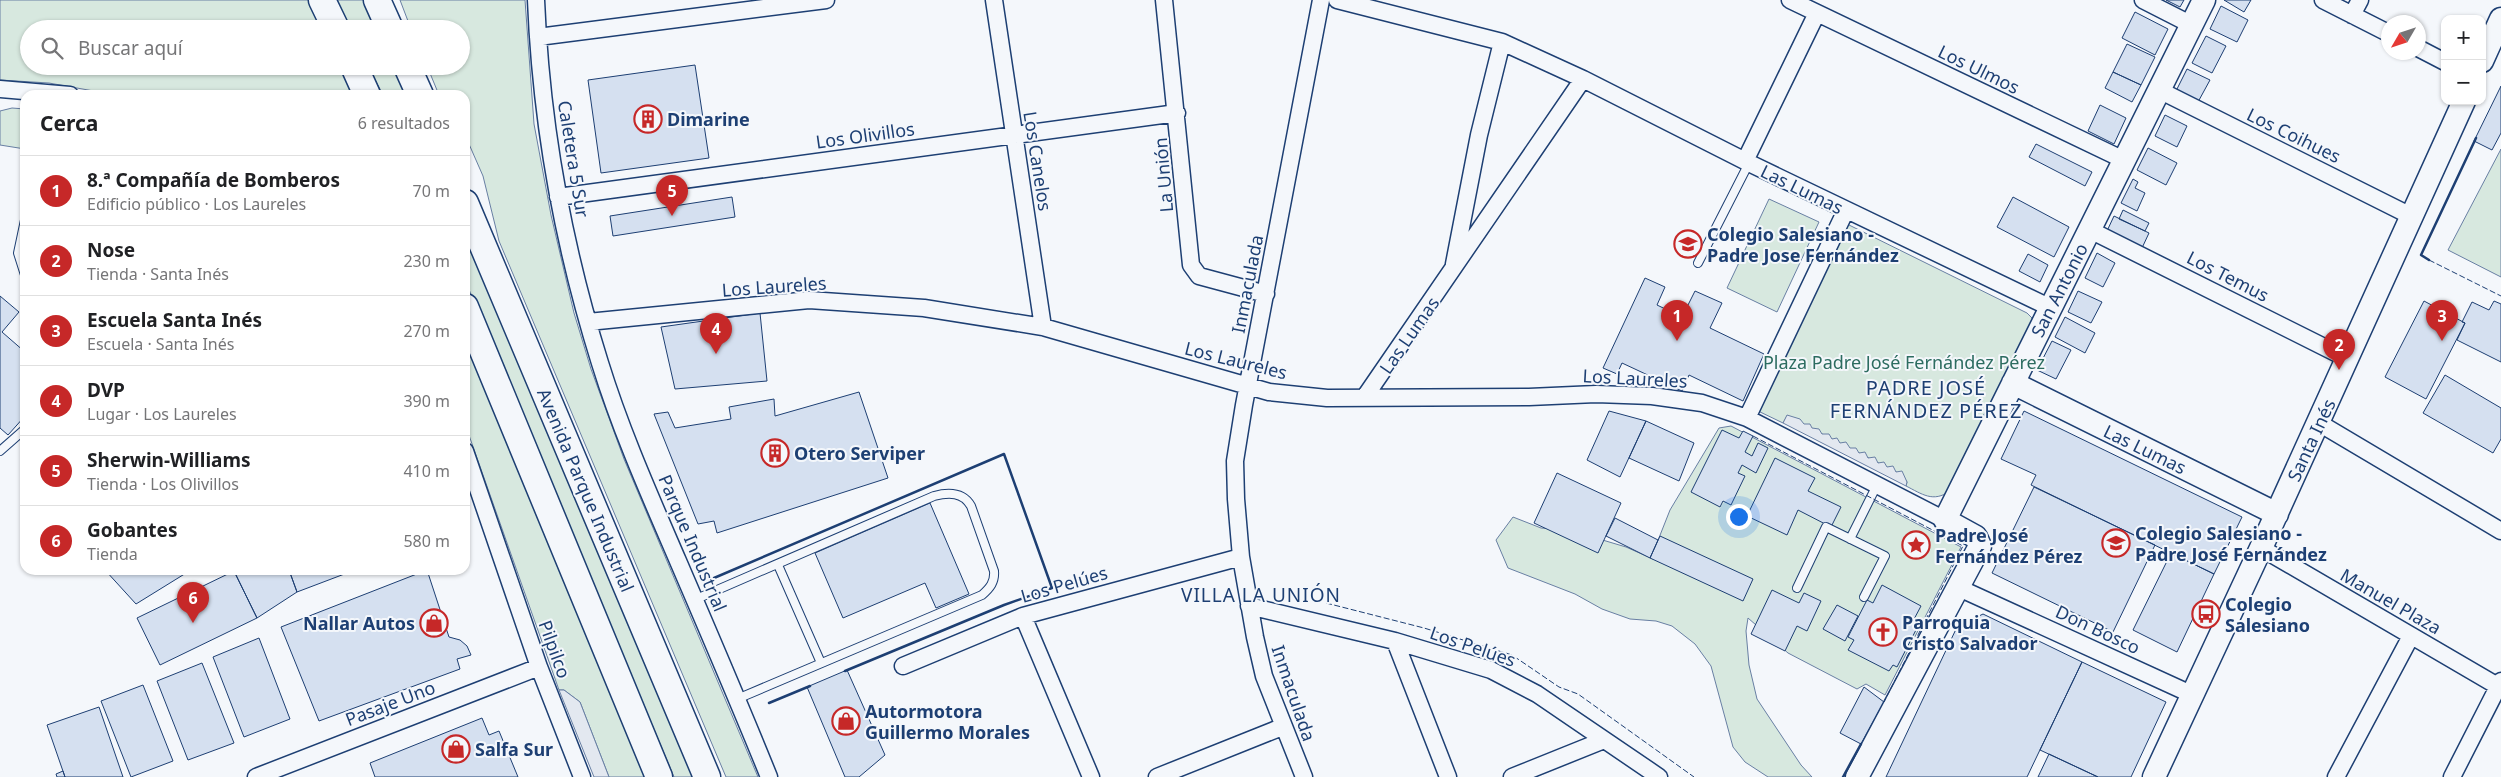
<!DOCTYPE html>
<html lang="es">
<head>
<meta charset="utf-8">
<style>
	body { margin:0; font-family:"Noto Sans",sans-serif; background:#f6f6f6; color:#202124 }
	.controls { position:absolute; right:15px; top:15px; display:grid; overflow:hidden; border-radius:10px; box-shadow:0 1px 4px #0004 }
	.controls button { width:45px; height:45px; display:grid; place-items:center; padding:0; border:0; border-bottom:1px solid #e0e0e0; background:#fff; color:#202124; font:25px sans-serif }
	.compass { position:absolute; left:2381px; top:15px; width:45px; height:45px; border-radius:50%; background:#fff; box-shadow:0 1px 4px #0004; rotate:231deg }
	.you { position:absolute; left:1738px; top:516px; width:18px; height:18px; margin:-12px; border:4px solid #fff; border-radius:50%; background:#1a73e8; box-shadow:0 0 0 8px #1a73e833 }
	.badge { display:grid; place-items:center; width:32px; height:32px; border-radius:50%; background:#c62828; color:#fff; font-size:16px; font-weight:700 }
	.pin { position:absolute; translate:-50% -41px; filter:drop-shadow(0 1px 2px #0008) }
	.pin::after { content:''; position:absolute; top:26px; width:18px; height:15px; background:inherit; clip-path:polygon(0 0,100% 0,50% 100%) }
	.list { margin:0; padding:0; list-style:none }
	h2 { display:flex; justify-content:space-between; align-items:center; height:65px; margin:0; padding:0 20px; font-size:21px }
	h2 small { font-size:16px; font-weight:400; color:#757577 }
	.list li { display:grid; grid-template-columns:32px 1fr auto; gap:15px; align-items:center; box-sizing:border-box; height:70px; padding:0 20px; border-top:1px solid #e0e0e0 }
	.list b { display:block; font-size:19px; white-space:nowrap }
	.list p { margin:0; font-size:16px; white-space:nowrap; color:#757577 }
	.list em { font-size:16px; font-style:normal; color:#757577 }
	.icon { flex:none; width:28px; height:28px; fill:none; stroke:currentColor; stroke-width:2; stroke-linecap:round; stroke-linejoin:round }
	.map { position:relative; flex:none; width:2501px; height:777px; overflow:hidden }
	.search { position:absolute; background:#fff; box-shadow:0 1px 4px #0004; left:20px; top:20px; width:450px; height:55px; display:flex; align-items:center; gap:12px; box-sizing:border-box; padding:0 18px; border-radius:28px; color:#757577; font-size:19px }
	.panel { position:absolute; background:#fff; box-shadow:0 1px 4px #0004; left:20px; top:90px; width:450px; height:485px; border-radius:15px }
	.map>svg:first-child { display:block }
	.green { fill:#d7e8df; stroke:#687fa3 }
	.parking { fill:#e3e8f0; stroke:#687fa3 }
	.building { fill:#d5e0f0; stroke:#1d3f73 }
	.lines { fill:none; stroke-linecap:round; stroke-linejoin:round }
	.service-casing { stroke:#1d3f73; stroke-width:10 }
	.minor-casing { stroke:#1d3f73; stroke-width:19 }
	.secondary-casing { stroke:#1d3f73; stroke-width:25 }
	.trunk-casing { stroke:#1d3f73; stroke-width:29 }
	.service { stroke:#f4f7fb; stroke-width:8 }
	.minor { stroke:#f4f7fb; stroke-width:16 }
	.secondary { stroke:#f4f7fb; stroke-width:22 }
	.trunk { stroke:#f4f7fb; stroke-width:26 }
	.fence { stroke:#1d3f73; stroke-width:1; stroke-dasharray:6 2.5; stroke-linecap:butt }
	.wall { stroke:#1d3f73; stroke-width:2.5 }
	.labels { text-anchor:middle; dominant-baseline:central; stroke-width:4; stroke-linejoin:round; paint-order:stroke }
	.street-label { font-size:18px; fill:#1d3f73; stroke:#f4f7fb }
	.poi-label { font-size:18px; font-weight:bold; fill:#1d3f73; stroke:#f4f7fb; text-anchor:start }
	.park-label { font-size:18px; fill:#2c6c60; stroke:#f4f7fb }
	.neighbourhood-label { font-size:19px; letter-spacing:1px; fill:#1d3f73; stroke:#f4f7fb }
	.quarter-label { font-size:20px; letter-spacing:1px; fill:#1d3f73; stroke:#f4f7fb }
</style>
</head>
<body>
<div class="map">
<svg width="2501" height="777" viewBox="0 0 2501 777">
	<rect width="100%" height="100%" fill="#f4f7fb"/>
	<path class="green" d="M0 0H309L325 29H29V66H343L356 95H116L49 83 0 80Z
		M333 0H367L378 29H349Z
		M400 0H525L534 124 551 215 574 313 591 369 624 459 758 777H726L499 241 483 176 465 135V95H439L427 66H461V29H411Z
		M368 66H394L407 95H383Z
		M12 108 25 109V149L0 145V111Z
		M2501 149V277L2448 250Z
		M1769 199 1819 222 1777 312 1727 288Z
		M1847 224 2027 313 2032 318 2033 325 1950 491C1933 503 1922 494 1906 486L1907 482 1902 475 1787 416 1783 423 1756 410Z
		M465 233 696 777H674L465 280Z
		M465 330 646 777H609L580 702 564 690H559L465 424Z
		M1731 426 1961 547 1885 695 1866 684 1857 689 1788 653 1748 618 1746 631 1749 665 1757 699 1801 765 1812 777H1768L1745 762 1733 747 1711 666 1695 644 1672 626 1656 621 1630 619 1602 609 1575 594 1508 568 1496 540 1513 517 1541 528 1569 530 1626 547 1653 559 1651 558 1670 510 1719 428Z"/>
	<path class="parking" d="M1787 415 1800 419 1804 424H1810L1812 428 1819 429 1822 434H1829L1832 439 1837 438 1840 443 1846 442 1850 448H1856L1859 453 1865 452 1868 458 1875 457 1878 463 1884 462 1887 467 1893 466 1896 472 1902 471 1907 482 1906 486 1783 423Z
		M559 690H564L580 702 609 777H594Z"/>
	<path class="building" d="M2166 0H2184L2180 7Z
		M2224 0H2251L2244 12Z
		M2221 6 2248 20 2237 42 2210 29Z
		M2135 12 2168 29 2155 55 2122 38Z
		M2206 36 2226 46 2212 73 2192 63Z
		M2127 44 2155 57 2141 85 2113 72Z
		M695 65 709 158 601 173 588 80Z
		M2187 69 2210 80 2198 102 2176 91Z
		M2113 72 2141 85 2132 102 2105 88Z
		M2501 86V133L2492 150 2474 141Z
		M2100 105 2126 118 2114 144 2088 131Z
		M2165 115 2187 126 2177 147 2155 136Z
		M2036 144 2092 172 2085 186 2029 157Z
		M2148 148 2177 163 2166 185 2137 170Z
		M2133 179 2138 182 2135 188 2145 193 2137 211 2121 203Z
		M732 197 735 217 613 236 610 216Z
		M2013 197 2069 227 2054 257 1997 227Z
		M2123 210 2149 223 2145 231 2119 219Z
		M2114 216 2149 233 2142 248 2107 231Z
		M2097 253 2115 263 2103 287 2085 278Z
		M2028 254 2048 265 2040 282 2019 271Z
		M1645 278 1665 287 1657 305 1682 317 1695 291 1722 303 1710 328 1764 354 1743 401 1689 375 1682 391 1622 363 1617 374 1603 368Z
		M2078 291 2102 302 2091 323 2068 312Z
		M0 296 19 312 2 332 25 352V416L8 435 0 428Z
		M2424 301 2465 323 2426 399 2385 377Z
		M2494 301 2501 304V362L2457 340 2465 323 2462 322 2472 302 2489 310Z
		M760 313 767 381 675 389 661 327Z
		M2065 317 2095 333 2085 353 2055 337Z
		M2052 341 2071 350 2056 379 2037 370Z
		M2445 375 2501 408V439L2493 453 2423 413Z
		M859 392 888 478 717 533 714 521 698 524 654 414 668 412 675 428 731 419 729 407 774 399 775 416Z
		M1609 411 1646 421 1620 477 1587 460Z
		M2024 411 2242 517 2214 574 2031 485 2036 475 2001 459Z
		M1646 421 1694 443 1679 481 1629 458Z
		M1722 430 1739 438 1743 431 1753 436 1745 452 1752 456 1758 443 1768 448 1756 473 1742 465 1738 473 1745 476 1731 505 1723 501 1720 507 1691 492Z
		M1775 458 1815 478 1808 491 1841 507 1831 527 1798 510 1787 535 1747 516Z
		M1557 473 1621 503 1598 553 1534 523Z
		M2034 487 2155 545 2113 632 1992 573Z
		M930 503 969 594 936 608 925 583 843 618 815 553Z
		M1615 518 1658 540 1650 558 1606 536Z
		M1660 536 1753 579 1743 601 1650 558Z
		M2171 553 2214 574 2177 652 2133 630Z
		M105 570H191L136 604Z
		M236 570H289L297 592 257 618 234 571Z
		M289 570H355L297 592Z
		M427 570 449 637 460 640 467 646 471 655 457 659 460 669 319 721 281 627Z
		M234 571 257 618 160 665 137 618Z
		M1882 585 1921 606 1912 623 1918 626 1897 667 1893 665 1889 671 1848 650 1854 640 1848 637 1867 600 1873 603Z
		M1772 590 1799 603 1804 593 1821 601 1807 631 1797 626 1785 651 1751 634Z
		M1837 605 1858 616 1845 641 1823 629Z
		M1983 614 2082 662 2027 777H1886L1957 627Z
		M259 638 290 719 244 737 213 657Z
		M2082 662 2166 702 2131 777H2098L2040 750Z
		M202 663 234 743 188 760 157 681Z
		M847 670 885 755 859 777H845L807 687Z
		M143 685 173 761 131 777 101 701Z
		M1864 687 1884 702 1861 744 1840 733Z
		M99 707 123 777H65L47 725Z
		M482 718 489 735 499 731 518 777H375L370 763Z
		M2049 754 2098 777H2038Z
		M63 771 65 777H57L56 774Z"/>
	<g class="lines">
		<g class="service-casing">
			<path id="service" d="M25 220 18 253 25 275
				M1698 263 1749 163
				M0 451 25 429
				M1850 539 1877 485
				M778 565 821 663
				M1797 588 1826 527 1885 556 1864 597
				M694 600 934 496C949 492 963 492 971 506L994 571C995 582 990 588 982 595L737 699"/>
		</g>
		<g class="minor-casing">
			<path id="minor" d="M536 0C541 124 563 245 600 363 621 431 650 496 678 561 709 633 740 705 769 777
				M994 0 1043 327
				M1164 0 1191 265 1199 276 1266 294
				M1337 0 1502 42 1583 79 1749 163 2051 308
				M1790 0 2124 160
				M2143 0 2192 25
				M2323 0 2388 33
				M2352 15 2360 0
				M538 37 826 0
				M2418 48 2445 62
				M0 89 70 95
				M2159 90 2411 216
				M1745 161 1817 13
				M558 197 1177 113
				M2090 230 2348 359
				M1454 264 1479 135 1502 42
				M588 322 809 300 924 308 1043 327 1269 392 1327 398 1529 397 1596 394 1652 396 1702 403 1747 418 1945 520
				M1364 398 1583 79
				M1747 418 1846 210
				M2319 423 2501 531
				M465 451 539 667 582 777
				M2261 548 2501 688
				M1959 588 2193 695
				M1249 606 1395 641 1491 670 1537 694 1659 777
				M1023 616 1091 777
				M1395 641 1448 777
				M903 666 1023 616 1241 557
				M256 777 539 667
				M1157 777 1282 727
				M1304 777 1264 676 1255 637 1241 557 1236 499 1235 461 1244 405 1321 0
				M1512 777 1604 740
				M2336 777 2411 636
				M2452 777 2501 681"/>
		</g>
		<g class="secondary-casing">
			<path id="secondary" d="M2482 61 2501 19
				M2013 383 2277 514
				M1857 777 1980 546 1976 537 1945 520 2204 0
				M2154 777 2261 548 2464 101"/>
		</g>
		<g class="trunk-casing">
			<path id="trunk" d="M322 0 336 29
				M377 0 390 29
				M354 66 367 95
				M407 66 420 95
				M465 203 707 777
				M465 307 659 777"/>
		</g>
		<use href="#service" class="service"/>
		<use href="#minor" class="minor"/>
		<use href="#secondary" class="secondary"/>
		<use href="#trunk" class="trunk"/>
		<path class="fence" d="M2429 260 2501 296
			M1753 436 1963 546 1884 702
			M1326 603 1424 628 1512 655 1559 687 1578 694 1694 777"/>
		<path class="wall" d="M2429 260 2421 255 2476 138
			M714 578 1004 454 1052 588 1004 605 845 671
			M769 703 810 686
			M1843 777 1861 744"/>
	</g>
	<defs>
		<g id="building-ring" transform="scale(1.4375)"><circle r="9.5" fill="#f4f7fb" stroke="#c62828" stroke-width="1.5"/><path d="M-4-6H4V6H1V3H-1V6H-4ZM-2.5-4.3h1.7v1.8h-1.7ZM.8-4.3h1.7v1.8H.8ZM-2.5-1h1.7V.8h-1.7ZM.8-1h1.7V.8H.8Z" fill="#c62828"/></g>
		<g id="school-ring" transform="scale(1.4375)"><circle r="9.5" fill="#f4f7fb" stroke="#c62828" stroke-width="1.5"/><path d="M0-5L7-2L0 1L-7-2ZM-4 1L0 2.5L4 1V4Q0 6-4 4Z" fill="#c62828"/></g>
		<g id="sight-ring" transform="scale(1.4375)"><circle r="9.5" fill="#f4f7fb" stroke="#c62828" stroke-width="1.5"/><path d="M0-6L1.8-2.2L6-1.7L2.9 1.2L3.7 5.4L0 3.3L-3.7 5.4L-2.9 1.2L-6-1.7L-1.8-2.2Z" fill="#c62828"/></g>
		<g id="bus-ring" transform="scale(1.4375)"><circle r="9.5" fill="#f4f7fb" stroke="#c62828" stroke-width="1.5"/><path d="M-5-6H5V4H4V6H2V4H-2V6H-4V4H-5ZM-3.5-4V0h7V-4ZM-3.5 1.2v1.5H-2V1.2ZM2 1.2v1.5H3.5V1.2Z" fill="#c62828"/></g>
		<g id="shop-ring" transform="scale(1.4375)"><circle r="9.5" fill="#f4f7fb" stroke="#c62828" stroke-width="1.5"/><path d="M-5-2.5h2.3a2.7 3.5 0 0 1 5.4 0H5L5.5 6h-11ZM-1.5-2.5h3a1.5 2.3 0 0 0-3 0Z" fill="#c62828"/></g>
		<g id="church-ring" transform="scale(1.4375)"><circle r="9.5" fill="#f4f7fb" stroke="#c62828" stroke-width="1.5"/><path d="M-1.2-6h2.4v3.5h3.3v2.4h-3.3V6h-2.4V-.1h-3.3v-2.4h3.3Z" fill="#c62828"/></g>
	</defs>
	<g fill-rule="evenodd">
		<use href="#building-ring" x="648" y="119"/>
		<use href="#school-ring" x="1688" y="244"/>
		<use href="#building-ring" x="775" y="453"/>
		<use href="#school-ring" x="2116" y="543"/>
		<use href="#sight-ring" x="1916" y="545"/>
		<use href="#bus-ring" x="2206" y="614"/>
		<use href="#shop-ring" x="434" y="623"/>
		<use href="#church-ring" x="1883" y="632"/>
		<use href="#shop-ring" x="846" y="721"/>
		<use href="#shop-ring" x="456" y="749"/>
	</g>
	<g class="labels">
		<g class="street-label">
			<text transform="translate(1979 69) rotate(26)">Los Ulmos</text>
			<text transform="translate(865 135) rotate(-8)">Los Olivillos</text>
			<text transform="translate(2294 135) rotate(26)">Los Coihues</text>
			<text transform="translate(574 159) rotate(81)">Caletera 5 Sur</text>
			<text transform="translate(1038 161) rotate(81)">Los Canelos</text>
			<text transform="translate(1163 175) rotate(-95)">La Unión</text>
			<text transform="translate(1802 189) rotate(26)">Las Lumas</text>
			<text transform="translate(2228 276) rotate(27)">Los Temus</text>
			<text transform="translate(1247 284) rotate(-79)">Inmaculada</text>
			<text transform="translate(774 286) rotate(-4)">Los Laureles</text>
			<text transform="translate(2059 290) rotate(-63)">San Antonio</text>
			<text transform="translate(1409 335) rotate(-55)">Las Lumas</text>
			<text transform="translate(1236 360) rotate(14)">Los Laureles</text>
			<text transform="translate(1635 378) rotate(3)">Los Laureles</text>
			<text transform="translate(2311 440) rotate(-65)">Santa Inés</text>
			<text transform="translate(2145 449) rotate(26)">Las Lumas</text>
			<text transform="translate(586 490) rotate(67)">Avenida Parque Industrial</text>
			<text transform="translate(693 543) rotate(67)">Parque Industrial</text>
			<text transform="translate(1064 584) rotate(-16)">Los Pelúes</text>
			<text transform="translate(2391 601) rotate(30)">Manuel Plaza</text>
			<text transform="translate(2098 629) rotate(25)">Don Bosco</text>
			<text transform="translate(1473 646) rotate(19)">Los Pelúes</text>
			<text transform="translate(555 649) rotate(70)">Pilpilco</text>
			<text transform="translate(1294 693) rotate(71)">Inmaculada</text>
			<text transform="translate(390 703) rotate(-21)">Pasaje Uno</text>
		</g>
		<g class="poi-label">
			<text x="667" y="119">Dimarine</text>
			<text x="1707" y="234">Colegio Salesiano -<tspan x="1707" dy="21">Padre Jose Fernández</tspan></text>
			<text x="794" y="453">Otero Serviper</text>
			<text x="2135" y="533">Colegio Salesiano -<tspan x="2135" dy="21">Padre José Fernández</tspan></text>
			<text x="1935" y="535">Padre José<tspan x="1935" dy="21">Fernández Pérez</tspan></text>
			<text x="2225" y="604">Colegio<tspan x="2225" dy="21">Salesiano</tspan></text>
			<text x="1902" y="622">Parroquia<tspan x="1902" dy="21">Cristo Salvador</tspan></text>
			<text x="415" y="623" text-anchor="end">Nallar Autos</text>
			<text x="865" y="711">Autormotora<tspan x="865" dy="21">Guillermo Morales</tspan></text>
			<text x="475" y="749">Salfa Sur</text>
		</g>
		<g class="park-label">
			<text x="1904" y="362">Plaza Padre José Fernández Pérez</text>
		</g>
		<g class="neighbourhood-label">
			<text x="1261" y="595">VILLA LA UNIÓN</text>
		</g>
		<g class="quarter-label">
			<text x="1926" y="387">PADRE JOSÉ<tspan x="1926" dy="23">FERNÁNDEZ PÉREZ</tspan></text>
		</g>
	</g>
</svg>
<div class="controls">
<button>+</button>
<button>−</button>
</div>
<svg class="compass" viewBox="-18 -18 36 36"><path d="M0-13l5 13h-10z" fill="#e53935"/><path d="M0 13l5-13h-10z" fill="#757577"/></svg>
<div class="you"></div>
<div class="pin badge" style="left:1677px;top:341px">1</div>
<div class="pin badge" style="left:2339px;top:370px">2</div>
<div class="pin badge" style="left:2442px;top:341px">3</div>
<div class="pin badge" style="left:716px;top:354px">4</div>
<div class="pin badge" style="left:672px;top:216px">5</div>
<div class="pin badge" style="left:193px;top:623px">6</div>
<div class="search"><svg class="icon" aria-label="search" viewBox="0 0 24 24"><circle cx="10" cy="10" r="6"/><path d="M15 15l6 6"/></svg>Buscar aquí</div>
<section class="panel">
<h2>Cerca<small>6 resultados</small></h2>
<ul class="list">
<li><span class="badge">1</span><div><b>8.ª Compañía de Bomberos</b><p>Edificio público · Los Laureles</p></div><em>70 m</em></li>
<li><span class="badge">2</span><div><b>Nose</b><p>Tienda · Santa Inés</p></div><em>230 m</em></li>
<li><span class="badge">3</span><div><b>Escuela Santa Inés</b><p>Escuela · Santa Inés</p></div><em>270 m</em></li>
<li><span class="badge">4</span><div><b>DVP</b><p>Lugar · Los Laureles</p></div><em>390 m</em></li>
<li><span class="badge">5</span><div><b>Sherwin-Williams</b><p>Tienda · Los Olivillos</p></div><em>410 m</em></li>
<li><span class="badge">6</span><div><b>Gobantes</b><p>Tienda</p></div><em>580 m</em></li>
</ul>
</section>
</div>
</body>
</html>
